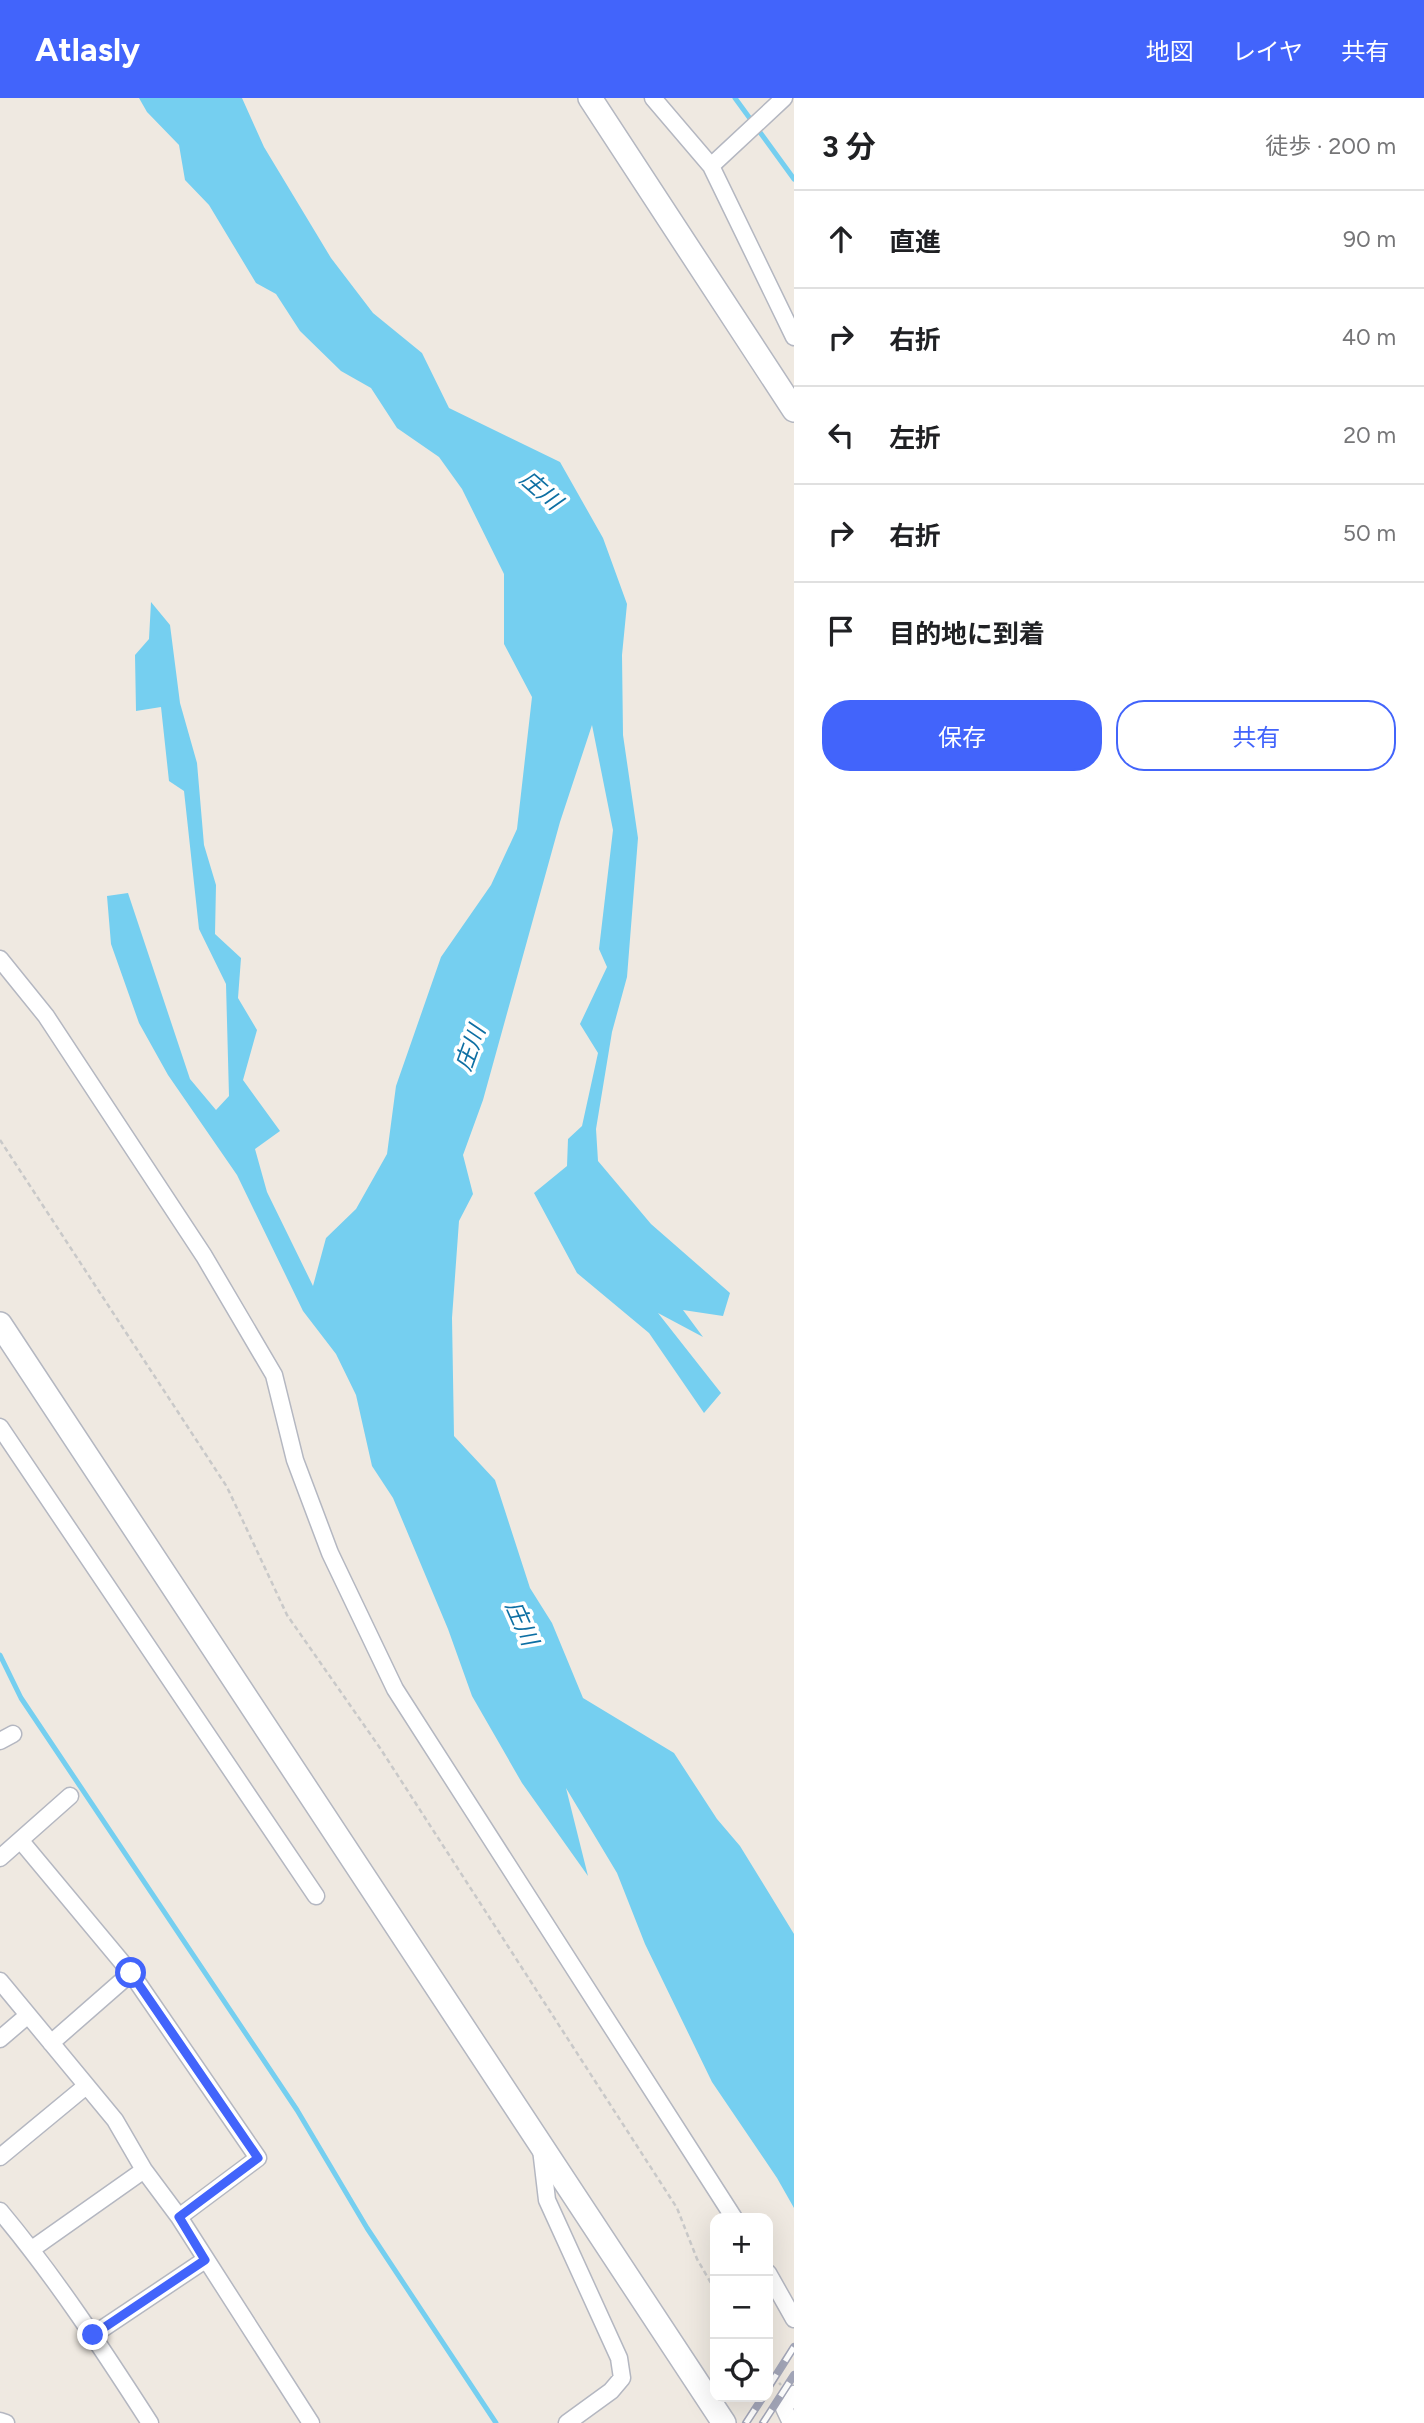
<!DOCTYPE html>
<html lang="ja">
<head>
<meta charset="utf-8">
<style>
	body { margin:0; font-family:Figtree,"Noto Sans JP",sans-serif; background:#f6f6f6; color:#202124 }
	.controls { position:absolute; right:21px; bottom:21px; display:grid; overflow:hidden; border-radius:14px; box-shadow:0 7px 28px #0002 }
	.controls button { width:63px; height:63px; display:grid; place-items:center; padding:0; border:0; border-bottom:2px solid #e0e0e0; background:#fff; color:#202124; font:35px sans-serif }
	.stop { position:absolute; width:21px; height:21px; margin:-16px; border:5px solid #4264fb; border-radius:50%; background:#fff }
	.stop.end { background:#4264fb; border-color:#fff; box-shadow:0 2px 7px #0008 }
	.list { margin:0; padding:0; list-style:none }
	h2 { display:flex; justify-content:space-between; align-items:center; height:91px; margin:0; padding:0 28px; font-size:30px }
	h2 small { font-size:23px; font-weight:400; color:#757577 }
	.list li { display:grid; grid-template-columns:46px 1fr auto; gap:21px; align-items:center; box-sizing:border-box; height:98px; padding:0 28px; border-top:2px solid #e0e0e0 }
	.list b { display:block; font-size:26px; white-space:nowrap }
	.list em { font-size:23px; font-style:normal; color:#757577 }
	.actions { display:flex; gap:14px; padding:21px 28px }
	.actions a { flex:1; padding:16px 0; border:2px solid #4264fb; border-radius:28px; text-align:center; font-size:24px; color:#4264fb }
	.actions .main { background:#4264fb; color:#fff }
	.icon { flex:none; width:38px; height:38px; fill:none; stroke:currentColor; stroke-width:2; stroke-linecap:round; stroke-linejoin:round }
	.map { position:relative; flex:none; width:794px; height:2325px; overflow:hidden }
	header { display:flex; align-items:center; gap:42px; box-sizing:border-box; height:98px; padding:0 35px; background:#4264fb; color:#fff }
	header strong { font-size:33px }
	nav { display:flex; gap:38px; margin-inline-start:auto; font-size:24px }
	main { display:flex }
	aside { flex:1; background:#fff }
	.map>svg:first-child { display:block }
	.water { fill:#75cff0 }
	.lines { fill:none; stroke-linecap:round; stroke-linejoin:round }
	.stream { stroke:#75cff0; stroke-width:5 }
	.street-casing { stroke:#b4b7c1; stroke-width:19 }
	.secondary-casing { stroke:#b4b7c1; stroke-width:26 }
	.path { stroke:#c9c9c9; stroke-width:2.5; stroke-dasharray:5 3.5; stroke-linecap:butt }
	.street { stroke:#fff; stroke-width:16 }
	.secondary { stroke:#fff; stroke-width:23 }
	.rail-casing { stroke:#a3a6b8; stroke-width:8 }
	.rail { stroke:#fff; stroke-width:5; stroke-dasharray:16; stroke-linecap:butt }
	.route { stroke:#4264fb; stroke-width:9 }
	.labels { text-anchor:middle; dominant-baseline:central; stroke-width:7; stroke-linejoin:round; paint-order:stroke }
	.water-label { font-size:23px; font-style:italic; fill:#0d6fa3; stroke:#fff }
</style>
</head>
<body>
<header>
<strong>Atlasly</strong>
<nav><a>地図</a><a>レイヤ</a><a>共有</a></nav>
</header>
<main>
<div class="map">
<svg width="794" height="2325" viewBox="0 0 794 2325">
	<rect width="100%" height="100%" fill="#efe9e1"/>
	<path class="water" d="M139 0H242L264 49 331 160 373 215 422 255 449 310 560 364 603 440 627 506 622 557 623 637 638 740 627 879 612 934 596 1031 598 1063 651 1126 730 1195 723 1218 683 1212 703 1239 658 1215 721 1295 704 1315 649 1235 577 1175 534 1095 567 1068 568 1041 582 1028 598 955 580 926 607 869 599 851 613 732 592 627 560 724 483 1002 463 1057 473 1096 459 1123 452 1220 454 1338 495 1382 530 1490 552 1525 583 1600 674 1655 717 1721 740 1748 794 1836V2110L777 2080 712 1984 645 1846 617 1775 566 1690 588 1778 522 1685 472 1598 448 1531 393 1400 372 1368 356 1297 336 1256 303 1213 237 1077 168 977 139 925 111 846 107 798 128 795 190 981 216 1012 229 998 226 886 199 831 184 693 169 683 161 609 136 613 135 557 149 541 151 504 170 527 180 605 197 665 204 747 216 787 215 836 241 860 238 900 257 932 243 982 280 1033 255 1051 267 1094 313 1188 326 1140 356 1111 387 1056 396 988 441 859 491 787 517 731 532 599 504 546V476L462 391 439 359 397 330 371 290 341 273 300 233 276 196 256 185 209 107 185 82 179 47 147 14Z"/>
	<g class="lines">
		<path class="stream" d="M735 0 794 81
			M0 1557 21 1600 297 2012 367 2130 496 2325"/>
		<g class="street-casing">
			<path id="street" d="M653 0 711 68 794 239
				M711 68 784 0
				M0 861 46 918 204 1158 274 1277 295 1362 330 1455 395 1591 734 2120
				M0 1329 316 1798
				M0 1643 13 1636
				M21 1743 131 1875 258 2060 179 2119
				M0 1760 70 1698
				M0 1883 115 2022 144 2072 179 2119 311 2325
				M0 1941 28 1917
				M51 1945 131 1875
				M541 2051 547 2102 619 2260 622 2280 611 2293 567 2325
				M0 2059 86 1988
				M0 2113C56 2180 103 2252 150 2325
				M32 2151 144 2072
				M768 2175 794 2221
				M93 2237 205 2162
				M0 2323 6 2325
				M791 2325 784 2310 794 2296"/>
		</g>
		<g class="secondary-casing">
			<path id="secondary" d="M590 0 794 312
				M0 1226 724 2325"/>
		</g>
		<path class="path" d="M0 1042 227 1389 287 1517 380 1650 677 2110 697 2161 715 2192
			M768 2272 781 2287"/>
		<use href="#street" class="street"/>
		<use href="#secondary" class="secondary"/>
		<g class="rail-casing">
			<path id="rail" d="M768 2290 794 2249
				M746 2325 763 2299
				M763 2325 794 2277"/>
		</g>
		<use href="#rail" class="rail"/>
	</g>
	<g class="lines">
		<path class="route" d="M93 2237 205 2162 179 2119 258 2060 131 1875"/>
	</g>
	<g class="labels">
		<g class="water-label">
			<text transform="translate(541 392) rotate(41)">庄川</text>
			<text transform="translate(470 950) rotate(-70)">庄川</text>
			<text transform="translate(522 1525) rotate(66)">庄川</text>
		</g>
	</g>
</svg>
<div class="controls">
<button>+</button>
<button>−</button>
<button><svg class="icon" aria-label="locate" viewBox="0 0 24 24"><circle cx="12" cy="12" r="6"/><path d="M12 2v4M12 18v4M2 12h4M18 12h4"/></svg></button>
</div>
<div class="stop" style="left:131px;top:1875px"></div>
<div class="stop end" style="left:93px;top:2237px"></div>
</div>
<aside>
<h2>3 分<small>徒歩 · 200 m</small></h2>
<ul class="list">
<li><svg class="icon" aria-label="ahead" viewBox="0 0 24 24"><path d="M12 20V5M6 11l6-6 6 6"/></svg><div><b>直進</b></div><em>90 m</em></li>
<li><svg class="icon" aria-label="right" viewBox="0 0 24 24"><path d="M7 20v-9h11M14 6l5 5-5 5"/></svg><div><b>右折</b></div><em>40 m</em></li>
<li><svg class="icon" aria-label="left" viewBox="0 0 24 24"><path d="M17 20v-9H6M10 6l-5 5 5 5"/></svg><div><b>左折</b></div><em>20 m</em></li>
<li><svg class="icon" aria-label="right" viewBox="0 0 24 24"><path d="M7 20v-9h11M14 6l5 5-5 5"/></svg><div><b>右折</b></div><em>50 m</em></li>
<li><svg class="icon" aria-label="arrive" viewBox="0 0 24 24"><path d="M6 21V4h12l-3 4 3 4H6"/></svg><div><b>目的地に到着</b></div></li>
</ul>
<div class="actions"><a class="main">保存</a><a>共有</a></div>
</aside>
</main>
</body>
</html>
